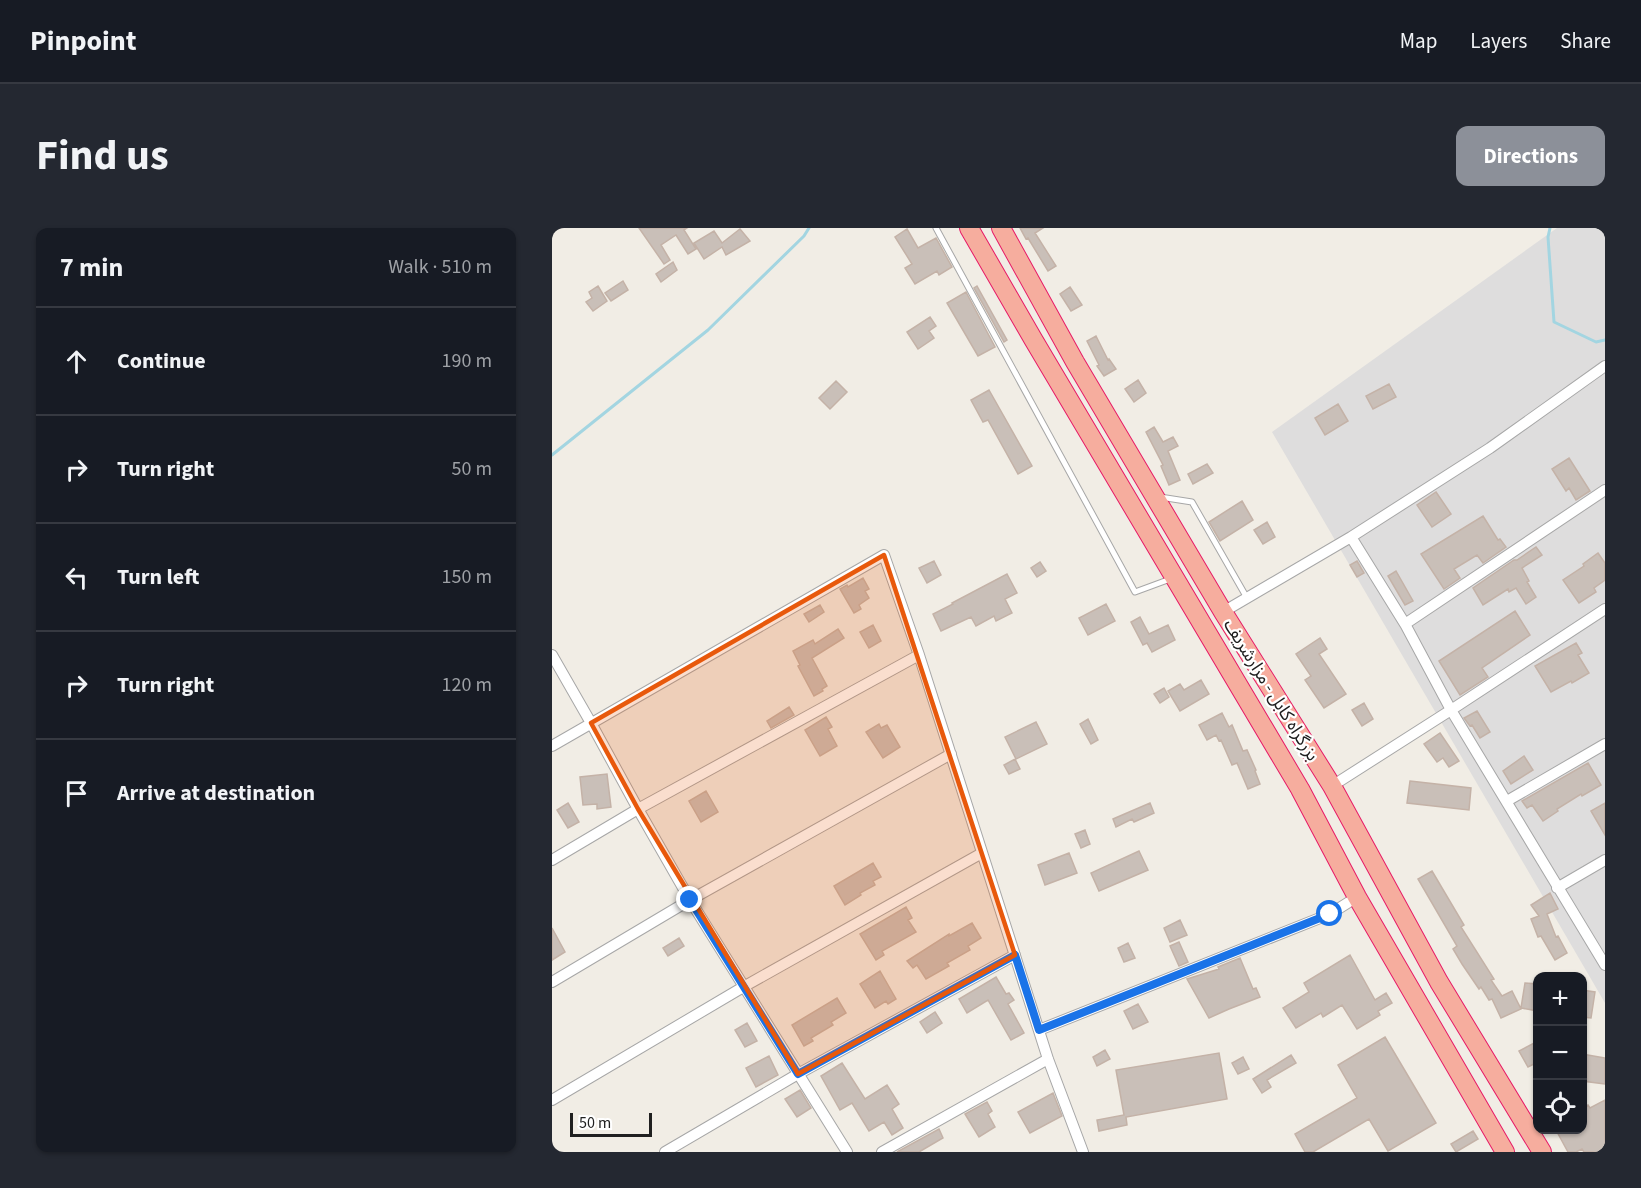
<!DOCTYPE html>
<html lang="en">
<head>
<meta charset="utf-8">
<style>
	body { margin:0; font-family:"Source Sans 3","Noto Sans Arabic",sans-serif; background:#242831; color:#f1f3f6 }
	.controls { position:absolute; right:18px; bottom:18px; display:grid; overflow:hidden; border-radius:12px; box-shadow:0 2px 4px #0004 }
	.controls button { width:54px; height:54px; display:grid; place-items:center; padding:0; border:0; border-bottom:2px solid #363941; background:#171b24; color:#f1f3f6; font:30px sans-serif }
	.scale { position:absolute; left:18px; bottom:15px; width:82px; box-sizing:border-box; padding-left:6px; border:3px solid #202020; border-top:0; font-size:16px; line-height:21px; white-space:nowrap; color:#202020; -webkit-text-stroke:4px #fff; paint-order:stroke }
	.stop { position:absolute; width:18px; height:18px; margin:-14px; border:4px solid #1a73e8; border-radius:50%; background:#fff }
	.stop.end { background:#1a73e8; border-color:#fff; box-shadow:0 2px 6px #0008 }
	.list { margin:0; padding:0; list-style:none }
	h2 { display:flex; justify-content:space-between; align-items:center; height:78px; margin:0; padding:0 24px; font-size:26px }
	h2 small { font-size:20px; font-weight:400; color:#9ea1a6 }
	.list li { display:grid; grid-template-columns:39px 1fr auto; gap:18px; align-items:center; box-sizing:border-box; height:108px; padding:0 24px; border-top:2px solid #363941 }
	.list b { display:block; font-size:22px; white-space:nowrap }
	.list em { font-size:20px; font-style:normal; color:#9ea1a6 }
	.icon { flex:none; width:33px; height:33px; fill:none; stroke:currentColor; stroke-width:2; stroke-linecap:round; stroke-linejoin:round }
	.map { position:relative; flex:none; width:1053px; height:924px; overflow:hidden; border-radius:12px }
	header { display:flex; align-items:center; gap:36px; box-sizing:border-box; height:84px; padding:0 30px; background:#171b24; border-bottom:2px solid #363941 }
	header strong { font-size:28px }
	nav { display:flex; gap:33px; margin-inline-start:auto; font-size:21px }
	.intro { display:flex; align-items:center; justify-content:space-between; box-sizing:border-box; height:144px; padding:0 36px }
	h1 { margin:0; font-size:42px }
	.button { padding:15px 27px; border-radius:12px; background:#8c9099; color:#fff; font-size:21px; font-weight:700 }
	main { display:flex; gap:36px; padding:0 36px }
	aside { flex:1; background:#171b24; border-radius:12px; box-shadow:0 2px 4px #0004 }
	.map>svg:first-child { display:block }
	.residential { fill:#dedddd }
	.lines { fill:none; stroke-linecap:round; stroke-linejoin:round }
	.stream { stroke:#a3d5e1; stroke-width:3 }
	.building { fill:#c9bfb8; stroke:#c4b2a7; stroke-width:1.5 }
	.service-casing { stroke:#a7a7a7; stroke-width:7 }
	.minor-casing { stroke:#a7a7a7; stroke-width:12 }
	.trunk-casing { stroke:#e71b67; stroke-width:20 }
	.service { stroke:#fff; stroke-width:5 }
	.minor { stroke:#fff; stroke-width:10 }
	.trunk { stroke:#f6ad9e; stroke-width:18 }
	.route { stroke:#1a73e8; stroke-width:8 }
	.marked { fill:#e8590c; fill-opacity:0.2; stroke:#e8590c; stroke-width:4.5; stroke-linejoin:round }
	.labels { text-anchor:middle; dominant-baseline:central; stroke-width:4.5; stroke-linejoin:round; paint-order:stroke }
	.street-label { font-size:18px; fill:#202020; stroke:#fff }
</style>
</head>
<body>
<header>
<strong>Pinpoint</strong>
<nav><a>Map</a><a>Layers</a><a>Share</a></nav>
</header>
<div class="intro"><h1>Find us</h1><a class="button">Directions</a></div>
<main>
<aside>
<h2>7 min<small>Walk · 510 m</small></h2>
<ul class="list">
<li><svg class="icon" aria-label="ahead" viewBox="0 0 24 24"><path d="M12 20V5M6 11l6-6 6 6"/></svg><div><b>Continue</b></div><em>190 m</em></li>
<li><svg class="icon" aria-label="right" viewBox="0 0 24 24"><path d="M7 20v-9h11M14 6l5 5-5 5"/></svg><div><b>Turn right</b></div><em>50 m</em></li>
<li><svg class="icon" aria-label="left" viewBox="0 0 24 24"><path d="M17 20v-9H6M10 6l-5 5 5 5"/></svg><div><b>Turn left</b></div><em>150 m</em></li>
<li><svg class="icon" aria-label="right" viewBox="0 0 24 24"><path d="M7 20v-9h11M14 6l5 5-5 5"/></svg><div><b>Turn right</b></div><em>120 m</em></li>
<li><svg class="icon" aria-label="arrive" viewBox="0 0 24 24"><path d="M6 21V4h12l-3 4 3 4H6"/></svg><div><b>Arrive at destination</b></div></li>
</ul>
</aside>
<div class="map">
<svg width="1053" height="924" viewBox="0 0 1053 924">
	<rect width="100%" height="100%" fill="#f1ede5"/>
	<path class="residential" d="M1005 0H1053V775L720 204Z"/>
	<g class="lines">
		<path class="stream" d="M998 0 996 9 1002 94 1044 114 1053 112
			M0 227 156 102 252 8 257 0"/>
	</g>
	<path class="building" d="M87 0H135L132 2 144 21 136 26 124 7 109 17 118 32 112 36Z
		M468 0H491L483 5 504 38 496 43 476 10 474 11Z
		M188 1 198 13 174 27 170 19 152 31 142 15 162 3 170 15Z
		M355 1 366 20 384 10 400 39 387 47 385 43 363 56 353 40 360 36 343 9Z
		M121 34 125 42 109 54 104 46Z
		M71 53 76 62 59 73 53 65Z
		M46 58 55 73 41 83 34 74 40 70 37 64Z
		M425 58 455 112 452 114 422 60Z
		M518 59 530 77 519 83 508 66Z
		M414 64 443 119 426 128 395 75Z
		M378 89 384 98 377 103 382 110 366 121 355 104Z
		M544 108 556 132 557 131 564 141 552 148 545 138 547 137 535 113Z
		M586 152 594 165 582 174 573 161Z
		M284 153 295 164 278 181 267 170Z
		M837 156 844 169 821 181 814 168Z
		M437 162 480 238 466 246 436 192 431 194 419 172Z
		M786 176 796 193 773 207 763 190Z
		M602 199 611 214 621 209 626 218 616 223 628 252 617 257 609 238 611 237 594 204Z
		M1017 230 1038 263 1024 272 1017 260 1014 263 1000 241Z
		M655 236 661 245 641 256 636 246Z
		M884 264 899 286 880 299 865 277Z
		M690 273 701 292 668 313 657 294Z
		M931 288 946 312 948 311 954 319 931 335 925 327 902 341 908 350 892 361 869 326Z
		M715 294 723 309 711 316 702 302Z
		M984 319 990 327 970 340 977 353 975 354 984 369 974 376 964 360 957 364 956 361 931 377 921 360 962 332H965Z
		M1046 325 1053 335V352L1042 360 1044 364 1027 375 1011 352 1032 338 1031 336Z
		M382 333 389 347 375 355 367 340Z
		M805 333 812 345 805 349 798 337Z
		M488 334 494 343 485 349 479 340Z
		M844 343 861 373 853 377 836 348Z
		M455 346 465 365 453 371 460 385 444 393 442 388 424 398 419 389 389 403 381 386 401 376 400 375Z
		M311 350 317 361 313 363 317 370 307 377 309 381 302 385 288 361 295 357 296 359Z
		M554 376 563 393 536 407 527 390Z
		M268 377 272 384 257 394 252 386Z
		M963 383 978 407 930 440 936 449 908 467 887 433Z
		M588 389 597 406 616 397 623 412 600 424 595 415 591 417 579 394Z
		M321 397 329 413 317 420 308 404Z
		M286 401 292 410 260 430 275 458 270 461 271 463 262 468 246 438 248 437 241 423 261 412 263 416Z
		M768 410 775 421 767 426 794 466 772 480 753 452 759 448 744 426Z
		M1024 415 1030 425 1026 427 1037 445 1020 455 1019 453 999 464 983 438Z
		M649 452 657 466 628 483 616 463 628 456 632 462Z
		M612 460 617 469 608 475 602 466Z
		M812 475 821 491 810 498 800 482Z
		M237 479 242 487 219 500 215 493Z
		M925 483 938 504 928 510 920 497 918 498 912 490Z
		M670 485 677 499 680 497 691 523 695 522 704 542 703 543 708 556 696 561 685 535 680 537 669 512 667 513 664 507 655 512 647 497Z
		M274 489 280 499 276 501 285 518 268 528 253 502Z
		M536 491 546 512 539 516 528 496Z
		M484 494 495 516 464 531 453 509Z
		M327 496 329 500 335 497 348 519 331 530 314 504Z
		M888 505 907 533 897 539 891 530 885 534 872 516Z
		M972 528 981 542 959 556 951 543Z
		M463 531 468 541 457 546 452 537Z
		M1036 535 1049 557 1030 568 1029 566 1005 581 1006 583 991 593 980 577 975 580 970 573Z
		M55 546 59 579 45 581V576L31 577 28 549Z
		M858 553 919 560 917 582 855 575Z
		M154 563 166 584 149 594 137 573Z
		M16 575 27 594 16 600 5 582Z
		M598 575 602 585 582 594 580 591 564 599 561 591Z
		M1053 575V607L1039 583Z
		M533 602 538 616 529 620 523 606Z
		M587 623 596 642 547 663 539 645Z
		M517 625 525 645 493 657 486 637Z
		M321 635 329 649 321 653 323 657 308 665 309 667 293 677 282 658Z
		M880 643 912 697 909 699 942 751 939 752 950 768 960 763 969 781 949 790 940 771 937 772 929 759 927 761 910 736 901 721 905 718 866 651Z
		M998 665 1006 681 995 686 1004 709 1006 708 1015 725 1003 732 989 708 986 709 979 691 987 688 979 677Z
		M354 679 360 690 356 692 364 704 330 723 332 727 324 732 308 706Z
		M628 692 635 707 618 714 612 700Z
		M420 695 429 710 416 718 418 722 395 735 397 738 374 751 365 737 361 740 355 733 397 706V708Z
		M0 700 13 724 0 732Z
		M127 710 132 718 116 728 111 720Z
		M627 714 636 734 627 738 618 718Z
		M576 715 583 730 572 734 566 720Z
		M798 727 823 772 834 765 840 775 826 783 828 787 805 801 790 777 771 789 769 785 744 800 731 780 757 764 752 755Z
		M688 730 701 761 704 760 708 769 677 781 657 790 635 751 667 741 666 739Z
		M328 743 344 771 336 776 334 773 323 780 308 756Z
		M444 749 454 766 457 765 462 772 456 776 472 805 459 812 436 772 415 785 407 771Z
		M973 755 986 756V783L969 780Z
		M1030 762 1043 764 1039 790 1030 789Z
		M285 770 294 785 279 794 281 797 259 810 261 813 252 818 240 797Z
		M586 776 596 794 581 801 572 783Z
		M383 784 390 795 375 805 368 794Z
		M195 795 205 813 193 819 183 802Z
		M833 809 884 895 836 923 817 891 761 924H753L743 906 805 870 786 837Z
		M986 813V834L976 839 967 823Z
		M553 822 558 831 545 838 541 829Z
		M667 825 675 871 574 889 575 897 547 903 545 892 572 887 564 842Z
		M1030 826 1053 830V856L1030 853Z
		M739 827 744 835 715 852 719 859 710 865 701 851Z
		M217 828 226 847 204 859 194 840Z
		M691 829 697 841 686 846 680 835Z
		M290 835 313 871 335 857 347 876 340 881 351 900 340 907 332 894 317 903 300 875 288 882 269 848Z
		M248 862 259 880 245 889 233 871Z
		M501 865 510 888 478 905 466 884Z
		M1053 872V924H1032L1030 921 1024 924H1016L1004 902H1030V880L1036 877 1038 880Z
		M435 874 440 883 436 886 443 899 427 909 413 886Z
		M387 901 391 910 367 924H345Z
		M921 903 926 911 904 924 899 916Z"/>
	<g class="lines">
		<g class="service-casing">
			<path id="service" d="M384 0 583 364 621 350
				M608 269 640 274 695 370"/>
		</g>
		<g class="minor-casing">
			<path id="minor" d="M799 309 853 396 899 482 1053 737
				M671 384 799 309 938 220 1053 138
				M853 396 1053 262
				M0 427 39 495 86 581 138 672 295 924
				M0 518 332 327 367 427 496 831 531 924
				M780 558 899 482 1053 381
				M955 573 1053 516
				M0 632 86 581 367 427
				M1005 660 1053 632
				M0 754 138 672 399 526
				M487 802 778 686 805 669
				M0 872 193 758 430 625
				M113 924 246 846 463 727
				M330 924 496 831"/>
		</g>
		<g class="trunk-casing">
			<path id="trunk" d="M417 0 481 111 748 561 805 669 953 924
				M449 0 523 134 671 384 780 558 887 754 990 924"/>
		</g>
		<use href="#service" class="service"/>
		<use href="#minor" class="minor"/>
		<use href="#trunk" class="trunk"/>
	</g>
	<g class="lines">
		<path class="route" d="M138 672 246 846 463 727 487 802 778 686"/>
	</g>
	<path class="marked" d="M332 327 463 727 246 846 86 581 39 495Z"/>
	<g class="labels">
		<g class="street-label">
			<text transform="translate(719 462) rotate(58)">بزرگراه کابل - مزارشریف</text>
		</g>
	</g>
</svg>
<div class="controls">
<button>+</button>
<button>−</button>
<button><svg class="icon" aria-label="locate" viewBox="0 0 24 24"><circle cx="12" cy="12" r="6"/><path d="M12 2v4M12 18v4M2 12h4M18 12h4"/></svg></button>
</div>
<div class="scale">50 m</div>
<div class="stop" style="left:778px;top:686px"></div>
<div class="stop end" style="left:138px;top:672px"></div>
</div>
</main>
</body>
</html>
